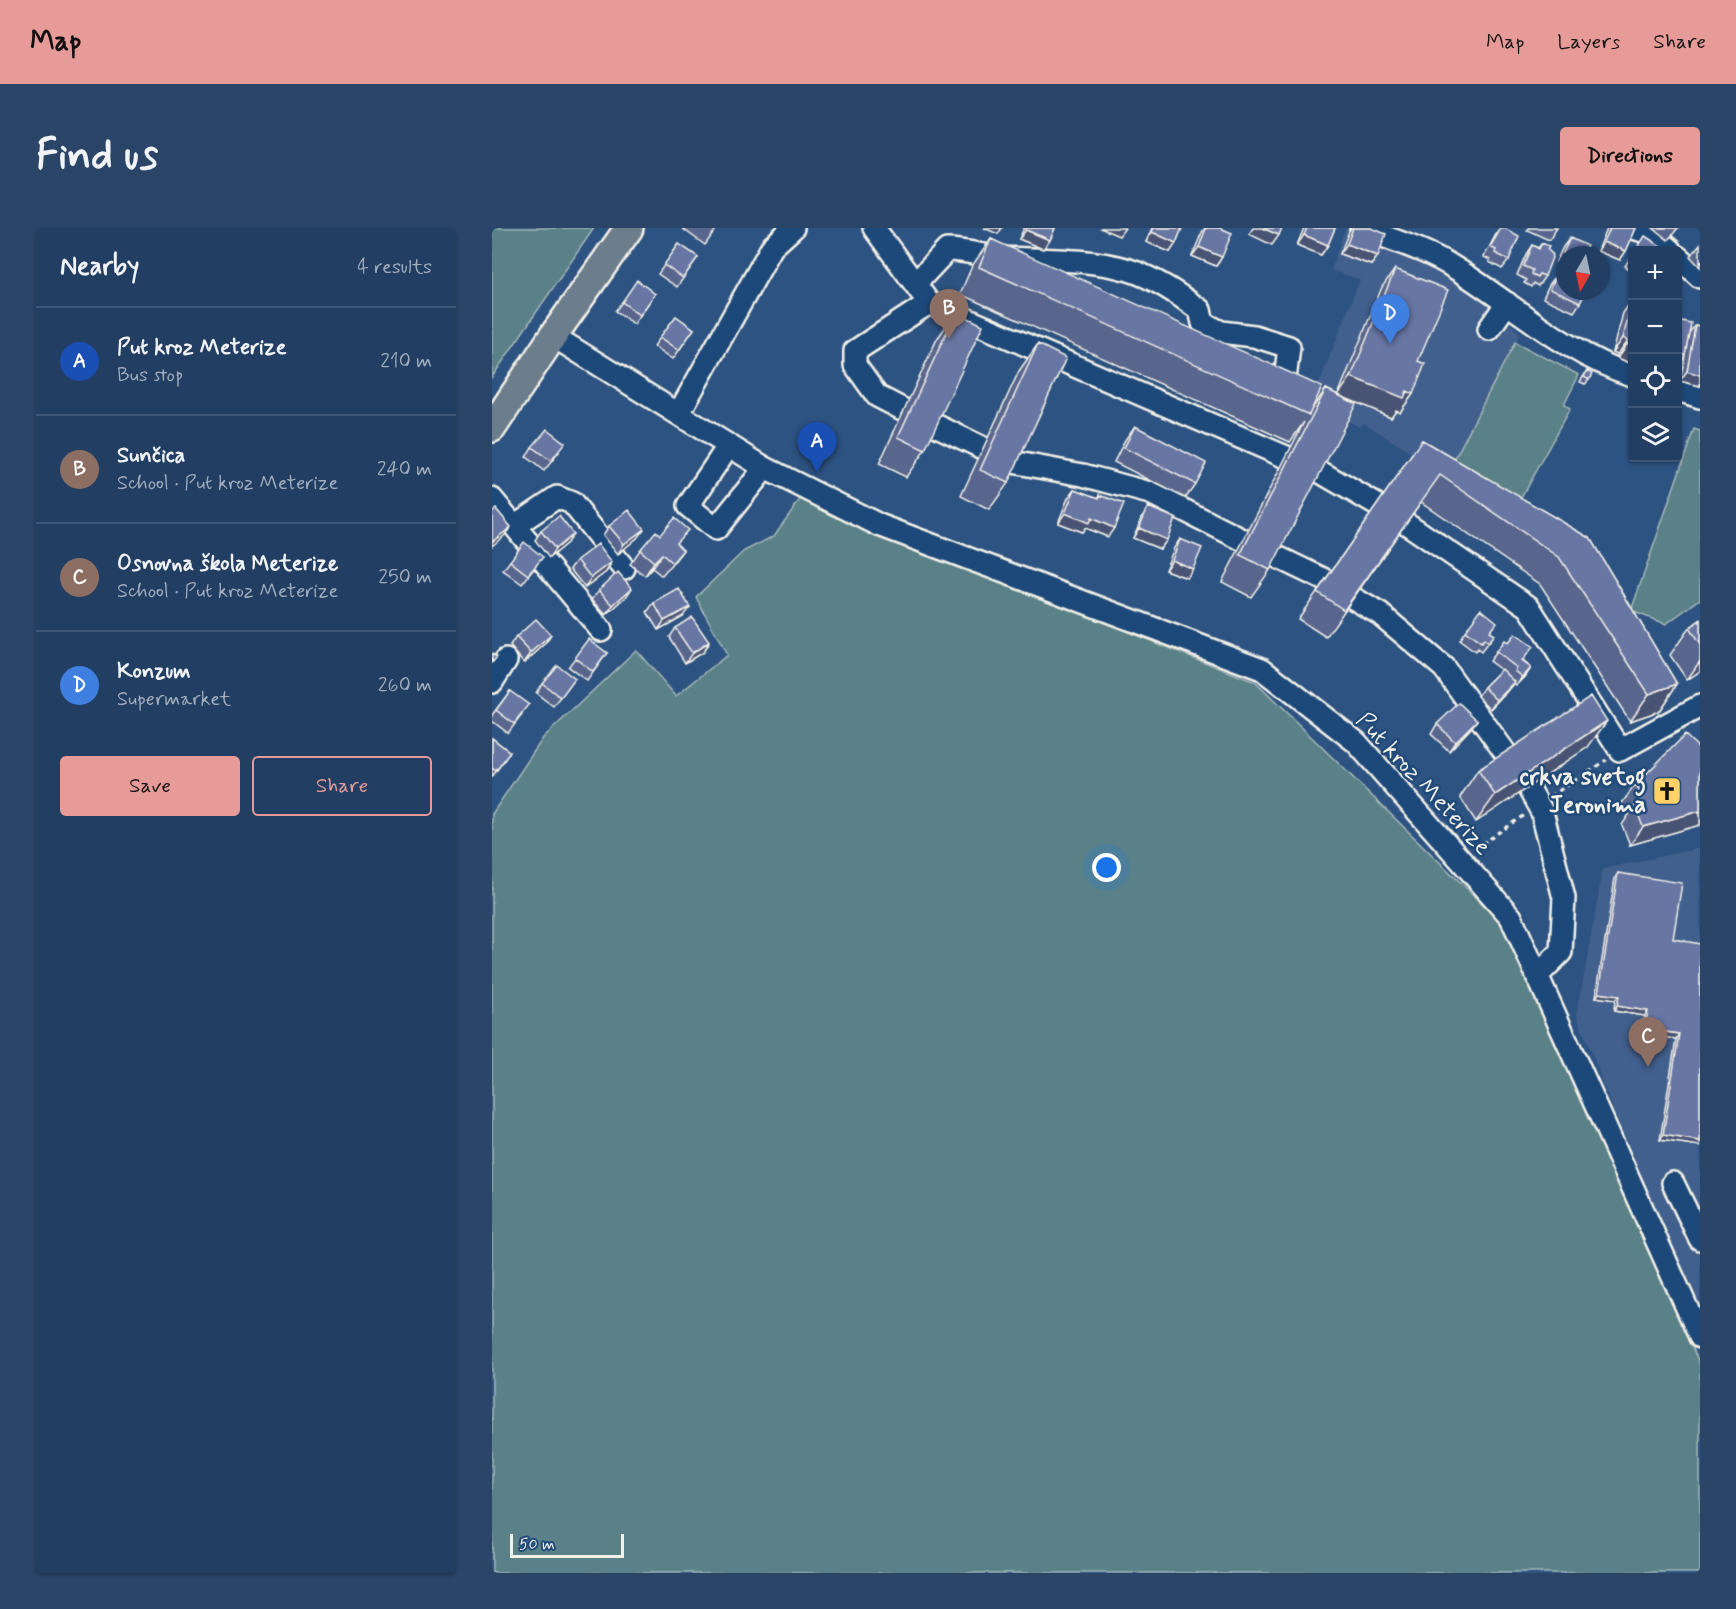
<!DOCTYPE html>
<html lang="en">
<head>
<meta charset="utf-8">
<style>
	body { margin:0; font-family:Mynerve,sans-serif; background:#2a4568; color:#f1f3f6 }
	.controls { position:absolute; right:18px; top:18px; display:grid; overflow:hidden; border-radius:6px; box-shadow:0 2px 4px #0004 }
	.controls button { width:54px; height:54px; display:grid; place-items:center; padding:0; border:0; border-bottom:2px solid #3f5777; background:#223e62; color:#f1f3f6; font:30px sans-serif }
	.compass { position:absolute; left:1064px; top:18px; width:54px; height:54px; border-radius:50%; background:#223e62; box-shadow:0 2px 4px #0004; rotate:189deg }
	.scale { position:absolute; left:18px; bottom:15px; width:114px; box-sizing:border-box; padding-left:6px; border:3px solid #f4f1e8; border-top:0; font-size:16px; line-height:21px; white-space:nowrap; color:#f4f1e8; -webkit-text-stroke:4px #1f4a7a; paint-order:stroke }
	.you { position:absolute; left:615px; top:640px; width:21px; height:21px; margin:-15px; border:4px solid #fff; border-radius:50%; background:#1a73e8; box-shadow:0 0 0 9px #1a73e833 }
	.badge { display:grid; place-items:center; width:39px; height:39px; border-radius:50%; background:#e69b98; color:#fff; font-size:20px; font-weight:700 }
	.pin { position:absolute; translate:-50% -50px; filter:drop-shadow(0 2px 3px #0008) }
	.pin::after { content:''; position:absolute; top:32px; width:21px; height:18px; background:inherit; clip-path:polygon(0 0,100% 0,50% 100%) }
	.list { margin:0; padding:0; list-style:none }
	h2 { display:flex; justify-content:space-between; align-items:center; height:78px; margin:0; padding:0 24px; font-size:26px }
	h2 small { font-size:20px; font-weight:400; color:#a2aebe }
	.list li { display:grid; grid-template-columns:39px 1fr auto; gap:18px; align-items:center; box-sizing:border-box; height:108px; padding:0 24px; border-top:2px solid #3f5777 }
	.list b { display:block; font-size:22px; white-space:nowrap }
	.list p { margin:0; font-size:20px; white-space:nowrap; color:#a2aebe }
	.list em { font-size:20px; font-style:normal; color:#a2aebe }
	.actions { display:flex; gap:12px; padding:18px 24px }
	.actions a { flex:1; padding:14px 0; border:2px solid #e69b98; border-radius:6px; text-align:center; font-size:21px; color:#e69b98 }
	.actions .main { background:#e69b98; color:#111 }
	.icon { flex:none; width:33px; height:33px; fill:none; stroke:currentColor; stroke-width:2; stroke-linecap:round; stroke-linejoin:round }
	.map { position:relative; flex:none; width:1208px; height:1345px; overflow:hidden; border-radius:6px }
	header { display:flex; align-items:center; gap:36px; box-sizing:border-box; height:84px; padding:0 30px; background:#e69b98; color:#111 }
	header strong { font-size:28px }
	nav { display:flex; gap:33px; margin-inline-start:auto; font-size:21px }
	.intro { display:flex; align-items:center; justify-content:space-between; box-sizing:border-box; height:144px; padding:0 36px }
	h1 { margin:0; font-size:42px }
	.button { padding:15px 27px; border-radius:6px; background:#e69b98; color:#111; font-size:21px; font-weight:700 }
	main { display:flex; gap:36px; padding:0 36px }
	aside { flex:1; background:#223e62; border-radius:6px; box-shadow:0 2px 4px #0004 }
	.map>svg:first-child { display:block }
	.built { fill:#42618e }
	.green { fill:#5a8187; stroke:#a7b9b8; stroke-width:1.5 }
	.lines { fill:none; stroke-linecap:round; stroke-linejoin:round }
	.minor-casing { stroke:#f4f1e8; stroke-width:26 }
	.major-casing { stroke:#f4f1e8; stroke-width:32 }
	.path { stroke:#f4f1e8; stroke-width:3; stroke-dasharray:4.5 4.5; stroke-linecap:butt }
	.minor { stroke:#1f4a7a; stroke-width:21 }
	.major { stroke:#6c7d8c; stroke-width:27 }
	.wall { fill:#59658d; stroke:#f4f1e8; stroke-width:1.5 }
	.shaded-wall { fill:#485373; stroke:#f4f1e8; stroke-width:1.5 }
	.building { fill:#6776a4; stroke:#f4f1e8; stroke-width:1.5 }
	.labels { text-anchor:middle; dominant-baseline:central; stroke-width:5; stroke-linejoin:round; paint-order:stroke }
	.poi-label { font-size:24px; font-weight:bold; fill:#f4f1e8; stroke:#1f4a7a; text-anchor:end }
	.street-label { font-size:24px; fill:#f4f1e8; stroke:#1f4a7a }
</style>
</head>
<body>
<header>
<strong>Map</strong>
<nav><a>Map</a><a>Layers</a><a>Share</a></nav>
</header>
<div class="intro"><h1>Find us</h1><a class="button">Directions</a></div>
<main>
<aside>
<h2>Nearby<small>4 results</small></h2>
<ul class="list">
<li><span class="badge" style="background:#1a4fb4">A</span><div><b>Put kroz Meterize</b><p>Bus stop</p></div><em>210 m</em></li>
<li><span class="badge" style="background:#8d6e63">B</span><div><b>Sunčica</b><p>School · Put kroz Meterize</p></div><em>240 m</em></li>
<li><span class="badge" style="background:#8d6e63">C</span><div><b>Osnovna škola Meterize</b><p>School · Put kroz Meterize</p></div><em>250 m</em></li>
<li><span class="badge" style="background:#3f7fe0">D</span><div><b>Konzum</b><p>Supermarket</p></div><em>260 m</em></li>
</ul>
<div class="actions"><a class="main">Save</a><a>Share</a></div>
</aside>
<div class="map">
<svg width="1208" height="1345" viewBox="0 0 1208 1345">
	<rect width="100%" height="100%" fill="#2d5382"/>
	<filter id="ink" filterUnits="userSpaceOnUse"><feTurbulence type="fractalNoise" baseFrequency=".0167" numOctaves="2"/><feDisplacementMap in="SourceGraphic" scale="12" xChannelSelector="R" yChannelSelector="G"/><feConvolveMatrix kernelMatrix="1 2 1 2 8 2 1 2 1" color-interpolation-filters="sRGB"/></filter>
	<g filter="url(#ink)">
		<path class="built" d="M853 1 893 17 941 40 989 70 1028 105 954 247 872 195 868 199 819 176 868 52 839 42Z
			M1208 620V1081L1125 891 1085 787 1111 641Z"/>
		<path class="green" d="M0 0H102L0 149Z
			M1023 114 1087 147 1072 177 1078 181 1028 271 960 236Z
			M1202 201 1208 203V371L1174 396 1139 383Z
			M311 267 385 305 763 454 1006 691 1037 747 1208 1137V1345H0V586L51 510 144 422 184 468 235 427 204 369 252 323 282 308Z"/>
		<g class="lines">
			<g class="minor-casing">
				<path id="minor" d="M382 0 437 75 794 229
					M869 0C900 12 935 22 963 40 1021 76 1074 126 1140 147
					M1141 0 1158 5 1178 22
					M1186 29 1208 49
					M423 56 455 22C474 22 491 28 509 30 551 32 596 30 637 42 663 50 686 66 708 82L711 95 729 104 762 108 797 119 791 168
					M997 101 1015 75
					M61 108 273 240 387 297 770 441 864 514 1019 689 1208 1109
					M1186 162 1208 169
					M412 182 385 168 363 137V123L437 75
					M187 185 280 19 301 0
					M439 195 491 220
					M237 217 196 278 224 301 273 240
					M520 234 591 247 658 265 751 312
					M825 242 885 277
					M0 271 109 402
					M914 295 1037 379 1128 522 1208 478
					M22 298 65 269 80 275 132 340
					M781 327 833 352
					M861 370 888 386 952 440 1020 534
					M0 454 14 432
					M1036 559 1050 584 1072 670 1069 724 1046 747
					M1181 955 1208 1011"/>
			</g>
			<g class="major-casing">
				<path id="major" d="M0 200 61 108 137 0"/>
			</g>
			<path class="path" d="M1059 568 1114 532
				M983 621 1032 587"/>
			<use href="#minor" class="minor"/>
			<use href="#major" class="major"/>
		</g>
		<path class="wall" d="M192 0H225L213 17 191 1Z
			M532 0H563L558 12 551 21 527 11Z
			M660 0H690L684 15 678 24 654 14Z
			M713 0H728L730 29 724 38 700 28 710 4Z
			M812 0H843L836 17 829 27 805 17Z
			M859 0H879L886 28 879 37 848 26 857 3Z
			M1008 0 1017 32 1010 41 997 34 998 32 992 29 1003 8Z
			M1036 0H1065L1057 12 1035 2Z
			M1115 0H1144L1134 23 1128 32 1106 23Z
			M1161 0H1186L1176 12Z
			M1078 10 1092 24 1097 27H1073V63L1088 75 1082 84 1051 70 1057 57 1064 48 1066 49 1072 38 1064 34 1071 19Z
			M499 11 819 182 834 161 846 167 890 59 903 41 926 133 921 166 908 184 904 182 899 189 849 168 778 342 759 369 730 354 812 194 798 214 468 66 480 38Z
			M1050 15 1055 21 1053 48 1046 58 1041 55 1039 59 1032 55 1034 52 1025 47 1034 26 1040 17 1046 20Z
			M187 16 206 29 185 59 166 46Z
			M1208 16V39L1198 28Z
			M1140 27V43L1133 38Z
			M163 66 142 96 123 83 130 74Z
			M1140 72V136L1126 130V126L1121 124 1131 85Z
			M464 84 433 222 414 249 387 236 445 111Z
			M184 88 202 101 181 131 162 118Z
			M1185 92 1197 105 1203 97 1208 98V158L1188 153 1193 128 1187 136H1185Z
			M546 116 516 255 497 282 469 268 527 143Z
			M1095 143 1097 152 1093 156 1088 154Z
			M643 198 703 256 693 270 622 234 633 212Z
			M930 212 1098 310 1185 456 1167 483 1138 493 1048 356 929 274 834 409 806 391Z
			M40 219 67 224 52 243 34 229Z
			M583 261 606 270 608 267 616 309 593 300 590 304 566 295 576 270Z
			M656 279 675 312 668 321 641 310 650 289Z
			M117 298 145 310 126 326 111 307Z
			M49 303 75 315 57 330 43 312Z
			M168 307 185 317 191 322 181 335 170 348 160 340 153 348 138 336 148 322Z
			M688 311 695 350 673 342 682 320Z
			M85 332 120 334 114 344 93 360 78 341Z
			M18 333 44 338 30 356 11 342Z
			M107 362 134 369 114 387 100 371Z
			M162 375 191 388 166 402 155 384Z
			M1208 392V443L1195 452 1178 427 1197 400Z
			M183 400 217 414 211 424 193 435 177 409Z
			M973 403 998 405 1002 407 989 424 985 421 983 424 967 412Z
			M59 407 53 416 32 435 18 418 24 409Z
			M1004 424 1031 433 1039 440 1033 449 1024 458 1022 456 1016 463 999 481 986 468 992 459 1009 442 997 433Z
			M115 425 95 453 76 439 83 430Z
			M83 451 62 479 44 465 50 455Z
			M18 463 30 487 16 505 0 493V487Z
			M985 492 978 501 957 523 939 506 945 496Z
			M0 510 18 524 0 549Z
			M1096 519 984 594 968 569 986 542Z
			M1208 521V597L1138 617 1130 597 1138 585 1130 575 1143 557Z
			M1126 645 1181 711 1208 716V918L1168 912 1184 811 1150 806 1153 788 1122 783 1123 772 1104 769 1123 650Z"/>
		<path class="shaded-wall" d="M492 0H510L506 6Z
			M608 0H633L627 8Z
			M761 0H770L787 7 780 17 757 6Z
			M534 2 558 12 551 21 527 11Z
			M660 4 684 15 678 24 654 14Z
			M812 7 836 17 829 27 805 17Z
			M1112 14 1134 23 1128 32 1106 23Z
			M855 16 886 28 879 37 848 26Z
			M707 19 730 29 724 38 700 28Z
			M1131 110 1136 112 1126 126 1121 124Z
			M1135 116 1140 118V136L1126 130Z
			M1185 125 1193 127 1187 136H1185Z
			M1195 143 1208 147V158L1188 153Z
			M859 149 915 163 921 166 908 184 904 182 899 189 846 167Z
			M573 285 599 290 622 300 616 309 593 300 590 304 566 295Z
			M19 299 12 308 0 318V315L1 313Z
			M647 300 675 312 668 321 641 310Z
			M152 301 145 310 126 326 132 316Z
			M81 306 75 315 57 330 63 321Z
			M170 326 160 340 153 348 162 334Z
			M680 332 701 341 695 350 673 342Z
			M120 334 114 344 93 360 99 350Z
			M140 360 134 369 114 387 121 377Z
			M198 379 191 388 166 402 172 393Z
			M59 407 53 416 32 435 39 425Z
			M217 414 211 424 193 435 200 425Z
			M1208 433V443L1195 452Z
			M1039 440 1033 449 1024 458 1031 449Z
			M1023 454 1016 463 999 481 1005 472Z
			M1185 456 1167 483 1138 493 1157 466Z
			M985 492 978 501 957 523 963 514Z
			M1115 493 1096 519 984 594 1003 567Z
			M1208 583V597L1138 617 1151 599Z
			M1107 765 1127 768 1123 772 1104 769Z
			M1125 778 1156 783 1153 788 1122 783Z
			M1153 801 1187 806 1184 811 1150 806Z
			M1171 907 1208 913V918L1168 912Z"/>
		<path class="building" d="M535 0H563L558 12 534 2Z
			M662 0H690L684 15 660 4Z
			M714 0H728L740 5 730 29 707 19Z
			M770 0H790L787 7Z
			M815 0H843L836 17 812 7Z
			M861 0H879L894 6 886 28 855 16Z
			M1009 0H1012L1027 8 1017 32 1003 25 1004 22 998 19Z
			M1118 0H1144L1134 23 1112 14Z
			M1153 8 1175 22H1144Z
			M1078 10 1095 18 1090 27H1075L1071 25Z
			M499 11 830 159 817 187 487 39Z
			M1050 15 1057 18 1055 21 1061 27 1053 48 1047 46 1045 49 1039 46 1040 42 1031 38 1040 17 1047 21Z
			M187 16 206 29 191 50 172 37Z
			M1073 38V63H1094L1088 75 1058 61 1064 48 1067 50Z
			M903 41 956 62 926 133 933 136 921 166 915 163 912 170 859 149Z
			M145 52 163 66 148 87 130 74Z
			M1140 73V118L1135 116 1136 112 1131 110Z
			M464 84 491 97 433 222 406 209Z
			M184 88 202 101 187 122 168 109Z
			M1185 92 1199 95 1193 127 1185 125Z
			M1203 97 1208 98V147L1195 143Z
			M546 116 574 130 516 255 488 242Z
			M1095 143 1100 146 1097 152 1092 149Z
			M834 161 864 176 778 342 748 327Z
			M643 198 714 235 703 256 632 220Z
			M55 201 73 215 59 233 40 219Z
			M930 212 1098 310 1185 456 1157 466 1067 329 948 247 852 382 825 364Z
			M583 261 607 270 608 267 632 276 622 300 599 290 597 295 573 285Z
			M656 279 683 290 675 312 647 300Z
			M4 281 19 299 1 313 0 312V284Z
			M137 282 152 301 132 316 117 298Z
			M67 288 81 306 63 321 49 303Z
			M182 290 196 302 184 315 191 322 180 335 170 326 162 334 148 322 164 303 168 307Z
			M688 311 710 320 701 341 680 332Z
			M32 314 51 329 36 347 18 333Z
			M106 316 120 334 99 350 85 332Z
			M126 344 140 360 121 377 107 362Z
			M187 361 198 379 172 393 162 375Z
			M989 381 1005 394 997 404 1002 407 996 415 992 412 989 415 973 403Z
			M200 389 217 414 200 425 183 400Z
			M44 391 59 407 39 425 24 409Z
			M1208 392V417L1197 400Z
			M1023 406 1041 419 1030 433 1039 440 1031 449 1023 443 1025 440 1004 424 1012 413 1016 415Z
			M97 411 115 425 101 444 83 430Z
			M0 426 5 429 0 435Z
			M65 437 83 451 69 470 50 455Z
			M1010 441 1023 454 1005 472 992 459Z
			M18 463 37 477 22 496 4 482Z
			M1099 468 1115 493 1003 567 986 542Z
			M967 475 985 492 963 514 945 496Z
			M1193 507 1208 521V583L1151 599 1143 578 1152 569 1143 557Z
			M0 510 18 524 4 543 0 540Z
			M1126 645 1190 655 1181 711 1208 716V913L1171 907 1187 806 1153 801 1156 783 1125 778 1127 768 1107 765Z"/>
	</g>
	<defs>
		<g id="church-square" transform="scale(1.5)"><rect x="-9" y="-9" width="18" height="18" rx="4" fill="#ffd166" stroke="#1f4a7a"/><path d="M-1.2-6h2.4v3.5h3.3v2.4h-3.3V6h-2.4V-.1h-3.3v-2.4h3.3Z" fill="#111"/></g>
	</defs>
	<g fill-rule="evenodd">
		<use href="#church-square" x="1175" y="563"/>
	</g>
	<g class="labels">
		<g class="poi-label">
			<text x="1154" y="549">crkva svetog<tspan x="1154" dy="28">Jeronima</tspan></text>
		</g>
		<g class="street-label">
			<text transform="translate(931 556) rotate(47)">Put kroz Meterize</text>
		</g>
	</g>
</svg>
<div class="controls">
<button>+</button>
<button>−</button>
<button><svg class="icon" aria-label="locate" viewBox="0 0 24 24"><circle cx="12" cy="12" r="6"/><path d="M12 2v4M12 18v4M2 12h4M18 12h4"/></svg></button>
<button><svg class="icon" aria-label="layers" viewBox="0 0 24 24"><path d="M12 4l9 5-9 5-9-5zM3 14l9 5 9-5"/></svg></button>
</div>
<svg class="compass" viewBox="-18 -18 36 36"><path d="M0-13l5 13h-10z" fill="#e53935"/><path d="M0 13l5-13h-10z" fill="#a2aebe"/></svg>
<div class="scale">50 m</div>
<div class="you"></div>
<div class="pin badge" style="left:325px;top:244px;background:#1a4fb4">A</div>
<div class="pin badge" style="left:457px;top:111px;background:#8d6e63">B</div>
<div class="pin badge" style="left:1156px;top:839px;background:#8d6e63">C</div>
<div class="pin badge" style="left:898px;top:116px;background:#3f7fe0">D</div>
</div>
</main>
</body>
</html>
